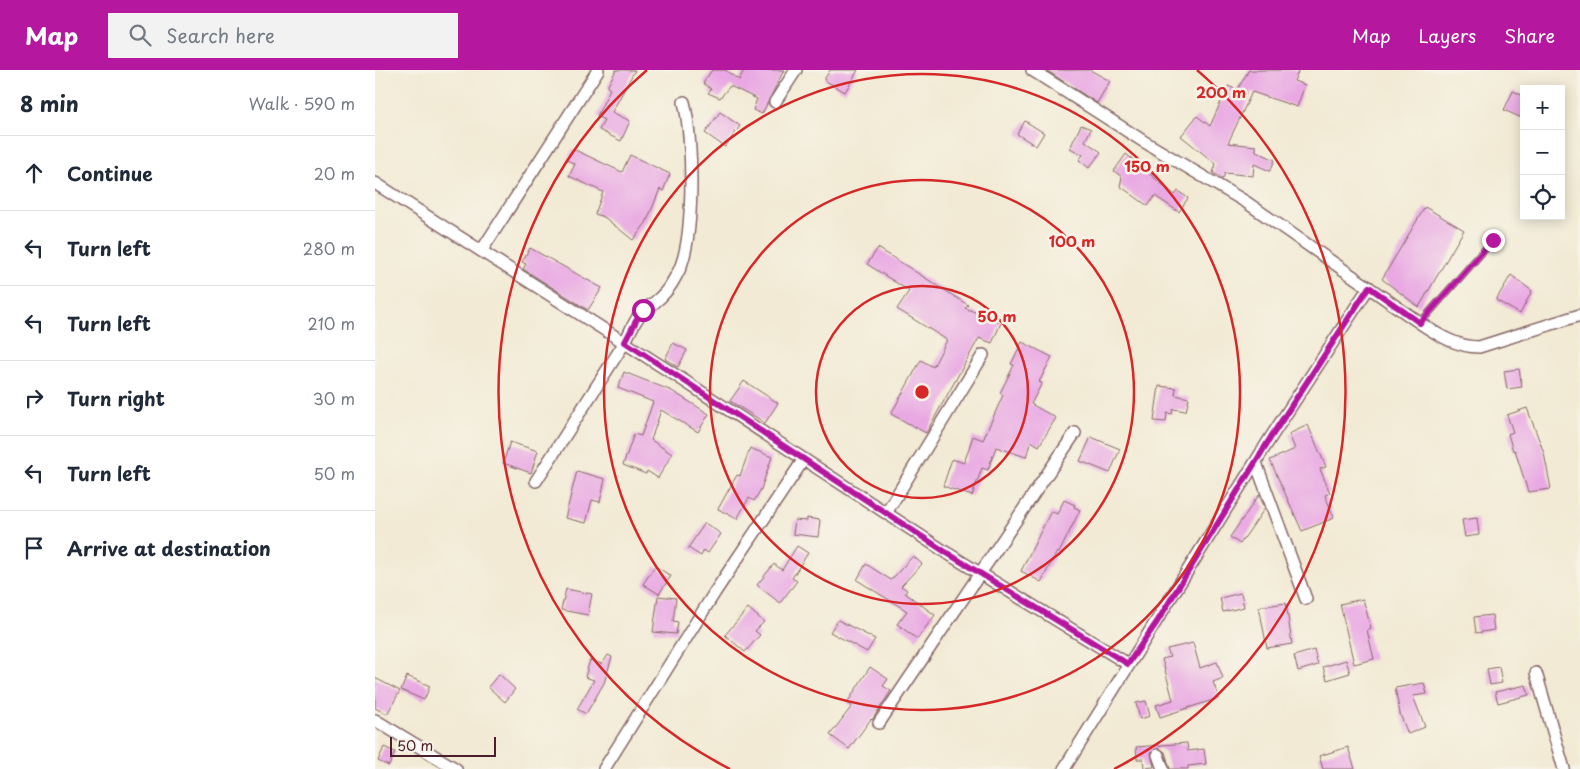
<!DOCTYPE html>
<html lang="en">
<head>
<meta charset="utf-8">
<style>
	body { margin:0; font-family:"Playpen Sans",sans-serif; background:#f2f2f3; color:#1f2937 }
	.controls { position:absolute; right:15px; top:15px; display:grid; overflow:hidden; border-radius:0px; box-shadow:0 2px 12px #0003 }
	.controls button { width:45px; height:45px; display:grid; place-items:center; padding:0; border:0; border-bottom:1px solid #e0e1e3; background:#fff; color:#1f2937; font:25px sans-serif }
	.scale { position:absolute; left:15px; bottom:12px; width:106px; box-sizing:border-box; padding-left:5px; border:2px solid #4a1f2b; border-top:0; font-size:14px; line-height:18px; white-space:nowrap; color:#4a1f2b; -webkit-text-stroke:4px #f7f3e8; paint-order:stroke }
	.stop { position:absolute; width:15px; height:15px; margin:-11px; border:4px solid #b5179e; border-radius:50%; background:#fff }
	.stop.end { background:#b5179e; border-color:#fff; box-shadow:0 1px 5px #0008 }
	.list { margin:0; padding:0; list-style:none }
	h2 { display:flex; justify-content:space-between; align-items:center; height:65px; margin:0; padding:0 20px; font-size:21px }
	h2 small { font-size:16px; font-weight:400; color:#747a83 }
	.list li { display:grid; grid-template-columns:32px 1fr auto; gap:15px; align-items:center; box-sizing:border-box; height:75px; padding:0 20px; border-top:1px solid #e0e1e3 }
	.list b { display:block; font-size:19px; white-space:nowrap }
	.list em { font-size:16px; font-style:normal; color:#747a83 }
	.icon { flex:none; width:28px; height:28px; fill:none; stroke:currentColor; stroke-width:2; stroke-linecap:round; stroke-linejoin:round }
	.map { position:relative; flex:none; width:1205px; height:699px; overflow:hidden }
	header { display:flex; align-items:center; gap:30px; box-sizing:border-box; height:70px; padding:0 25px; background:#b5179e; color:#fff }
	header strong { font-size:24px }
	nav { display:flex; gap:28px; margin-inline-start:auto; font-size:18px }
	.search { width:350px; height:45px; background:#f2f2f3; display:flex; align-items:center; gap:12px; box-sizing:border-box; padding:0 18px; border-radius:0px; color:#747a83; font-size:19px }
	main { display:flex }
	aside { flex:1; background:#fff }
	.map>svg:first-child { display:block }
	.building { fill:#e9a8e3 }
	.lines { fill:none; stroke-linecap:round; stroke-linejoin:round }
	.lane-casing { stroke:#856666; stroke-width:8 }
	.street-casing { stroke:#856666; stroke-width:14 }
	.lane { stroke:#fff; stroke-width:5.5 }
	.street { stroke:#fff; stroke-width:11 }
	.route { stroke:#b5179e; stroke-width:6 }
	.ring { fill:none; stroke:#d62828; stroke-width:2.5 }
	.centre { fill:#d62828; stroke:#f7f3e8; stroke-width:2.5 }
	.ring-label { font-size:15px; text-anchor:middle; font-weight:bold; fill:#d62828; stroke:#f7f3e8; stroke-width:5; stroke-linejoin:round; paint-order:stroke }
</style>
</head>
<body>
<header>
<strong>Map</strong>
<div class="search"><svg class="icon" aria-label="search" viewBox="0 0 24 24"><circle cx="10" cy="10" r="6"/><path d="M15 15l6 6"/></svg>Search here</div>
<nav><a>Map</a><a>Layers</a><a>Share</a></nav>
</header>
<main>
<aside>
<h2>8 min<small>Walk · 590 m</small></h2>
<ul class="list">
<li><svg class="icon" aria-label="ahead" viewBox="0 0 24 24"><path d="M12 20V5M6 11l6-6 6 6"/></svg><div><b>Continue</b></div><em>20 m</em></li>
<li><svg class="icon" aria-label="left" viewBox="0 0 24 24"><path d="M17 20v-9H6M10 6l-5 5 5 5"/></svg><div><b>Turn left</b></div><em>280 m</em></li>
<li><svg class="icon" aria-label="left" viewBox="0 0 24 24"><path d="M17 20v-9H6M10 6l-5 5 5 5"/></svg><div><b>Turn left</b></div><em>210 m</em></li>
<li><svg class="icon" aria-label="right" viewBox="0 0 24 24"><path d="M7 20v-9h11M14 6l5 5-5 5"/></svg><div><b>Turn right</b></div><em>30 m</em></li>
<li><svg class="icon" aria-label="left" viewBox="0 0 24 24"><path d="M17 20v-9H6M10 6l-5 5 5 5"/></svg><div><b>Turn left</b></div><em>50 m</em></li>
<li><svg class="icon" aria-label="arrive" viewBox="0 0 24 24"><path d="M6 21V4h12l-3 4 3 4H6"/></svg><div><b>Arrive at destination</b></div></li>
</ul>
</aside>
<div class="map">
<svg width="1205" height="699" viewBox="0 0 1205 699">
	<rect width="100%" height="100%" fill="#f7f3e8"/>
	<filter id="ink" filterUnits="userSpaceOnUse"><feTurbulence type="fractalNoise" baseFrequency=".02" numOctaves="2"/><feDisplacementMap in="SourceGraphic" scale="10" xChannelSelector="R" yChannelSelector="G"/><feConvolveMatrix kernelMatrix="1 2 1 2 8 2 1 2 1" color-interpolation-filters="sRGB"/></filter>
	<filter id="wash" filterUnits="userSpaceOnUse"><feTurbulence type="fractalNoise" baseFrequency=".0096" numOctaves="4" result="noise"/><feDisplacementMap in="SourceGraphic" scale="20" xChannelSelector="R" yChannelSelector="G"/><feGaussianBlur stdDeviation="1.12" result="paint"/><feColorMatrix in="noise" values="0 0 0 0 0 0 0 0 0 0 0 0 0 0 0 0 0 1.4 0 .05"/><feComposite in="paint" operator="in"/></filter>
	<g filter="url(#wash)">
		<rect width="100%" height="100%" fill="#f2ead4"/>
		<g id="blocks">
			<path class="building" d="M241 0H260L237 42 255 51 246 71 224 60 229 50 222 46 235 19 232 17Z
				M337 0H350L364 10 369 0H409L387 44 378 40 382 29 355 16 345 28 333 23 336 19 328 13Z
				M455 0H483L470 22 449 10Z
				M671 0H715L735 11 722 33Z
				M874 0H924L919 11 930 15 922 37 877 22 853 73 881 76V81L900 90 895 101 879 94 878 106 850 103 848 109 838 103 841 94 806 66 822 46 835 56 853 16 862 20Z
				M1138 21 1149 26V49L1129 40Z
				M345 42 365 56 350 77 330 63Z
				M650 51 669 63 661 76 642 64Z
				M706 55 716 59 710 71 726 82 714 98 704 90 708 85 695 78Z
				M198 79 247 102 255 85 295 104 288 121 285 119 271 153 258 170 229 147 220 144 228 122 194 106 200 94 192 90Z
				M751 84 800 125 803 121 813 128 804 142 780 126 773 136 745 116 747 107 739 101Z
				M1050 137 1089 160 1044 237 1007 209Z
				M155 178 227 218 213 240 148 199 151 194 147 192Z
				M503 178 593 235 590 238 626 253 617 273 604 268 551 363 516 344 546 290 558 297 572 270 522 239 534 221 492 194Z
				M1136 205 1157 221 1145 244 1121 230Z
				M647 272 677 287 664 312 667 313 656 334 681 348 664 376 656 371 651 387 621 377 613 400 607 398 597 426 568 416 577 389 589 393 598 366 608 370 628 325 625 323 639 295 636 294Z
				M298 273 312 280 303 297 290 289Z
				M1144 299 1147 317 1132 319 1129 301Z
				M249 302 297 321 334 344 323 362 286 340 276 370 297 384 283 408 272 401 271 404 248 395 259 364 266 366 278 332 243 318Z
				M369 311 403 333 390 353 355 331Z
				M784 316 801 318 800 325 814 328 811 341 798 339 797 344 792 343 791 352 779 351Z
				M1152 338 1169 383 1176 419 1153 422 1140 380 1138 381 1133 364 1138 362 1132 345Z
				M933 355 951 397 945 399 955 423 950 425 959 448 927 461 895 390 920 379 914 364Z
				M716 367 745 379 735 403 705 391Z
				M135 372 163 381 156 403 128 393Z
				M375 378 397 387 386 419 379 431 374 428 362 449 343 439 362 405 365 406Z
				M202 401 230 409 225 432 217 430 211 453 190 448Z
				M884 425 890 438 865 474 855 467Z
				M689 430 700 435 699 437 705 440 684 483 682 482 666 512 646 501 676 441 682 444Z
				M432 448 445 450 443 467 418 464 420 450 432 451Z
				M1102 448 1104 465 1090 467 1087 450Z
				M330 453 346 464 333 483 329 480 326 486 313 478Z
				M422 476 433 483 417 508 422 511 405 533 382 515 399 494 407 500Z
				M538 486 547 494 526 516 532 520 530 523 560 545 542 569 522 554 532 541 482 510 491 494 516 510Z
				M280 496 296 506 284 524 268 514Z
				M191 519 217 524 213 545 186 540Z
				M866 523 869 537 848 542 845 528Z
				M283 526 301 528 298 551 303 552 301 564 278 562Z
				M988 529 996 558 992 560 999 589 979 594 965 534Z
				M911 533 917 574 892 578 884 537Z
				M373 538 389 552 380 561 385 565 370 582 350 565Z
				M1117 545 1119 560 1101 563 1099 547Z
				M463 550 500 569 492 582 455 562Z
				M818 573 825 598 842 592 848 608 838 612 844 628 785 647 781 635 798 630 787 589 795 587 792 579Z
				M939 580 943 595 923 601 919 586Z
				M233 585 237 587 229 613 211 644 202 639 219 610 210 607 215 590 227 594Z
				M971 590 975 603 952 610 948 597Z
				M495 597 513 609 508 616 516 621 497 650 496 649 474 679 455 665 477 636 472 633Z
				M1124 597 1127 613 1115 615 1112 599Z
				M124 604 140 619 130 632 113 617Z
				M32 606 55 616 49 630 26 620Z
				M0 608 25 621 12 644 0 638Z
				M1049 613 1052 624 1038 626 1050 657 1033 664 1025 644 1020 618Z
				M1151 615 1154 625 1123 633 1120 622Z
				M771 631 775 646 765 649 761 633Z
				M812 673 813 681 829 679 831 694 813 696V699H795L790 682 784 678 776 683 779 697 769 698 768 689H762L761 677Z
				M9 677 20 682 14 696 3 691Z
				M973 677 980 699H948L944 686Z"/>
		</g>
	</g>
	<g filter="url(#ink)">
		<use href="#blocks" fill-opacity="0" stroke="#856666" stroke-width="1"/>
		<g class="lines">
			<g class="lane-casing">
				<path id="lane" d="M1045 253 1118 170"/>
			</g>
			<g class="street-casing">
				<path id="street" d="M657 0 768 71 871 132 1045 253C1063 265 1082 277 1104 277L1205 245
					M400 32 421 0
					M0 113 308 310 572 483 753 594
					M107 180 223 0
					M881 393 931 529
					M161 411 250 272C255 262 259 251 267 242 270 238 275 236 279 233 288 226 296 216 301 206 321 175 318 67 309 32
					M511 443 608 285
					M1161 603 1189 699
					M0 650 81 699
					M504 653 700 363
					M783 685 788 699
					M229 699 340 522 429 389
					M689 699 896 367 994 217"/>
			</g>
			<use href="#lane" class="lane"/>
			<use href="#street" class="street"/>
		</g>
	</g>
	<g class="lines" filter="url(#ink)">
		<path class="route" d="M268 240 261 251 250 272 572 483 753 594 782 552 896 367 994 217 1045 253 1118 170"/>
	</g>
	<g class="ring">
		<circle cx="547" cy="322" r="106"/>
		<circle cx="547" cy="322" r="212"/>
		<circle cx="547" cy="322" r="318"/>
		<path d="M355 699A423 423 0 0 1 272 0M822 0A423 423 0 0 1 739 699"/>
	</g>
	<circle cx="547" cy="322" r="8" class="centre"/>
	<g class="ring-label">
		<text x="846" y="28">200 m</text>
		<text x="772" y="102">150 m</text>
		<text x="697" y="177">100 m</text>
		<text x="622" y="252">50 m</text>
	</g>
</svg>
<div class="controls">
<button>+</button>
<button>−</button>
<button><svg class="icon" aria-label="locate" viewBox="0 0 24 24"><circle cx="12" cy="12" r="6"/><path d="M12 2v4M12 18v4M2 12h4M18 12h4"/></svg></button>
</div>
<div class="scale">50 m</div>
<div class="stop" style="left:268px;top:240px"></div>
<div class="stop end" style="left:1118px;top:170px"></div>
</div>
</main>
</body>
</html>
